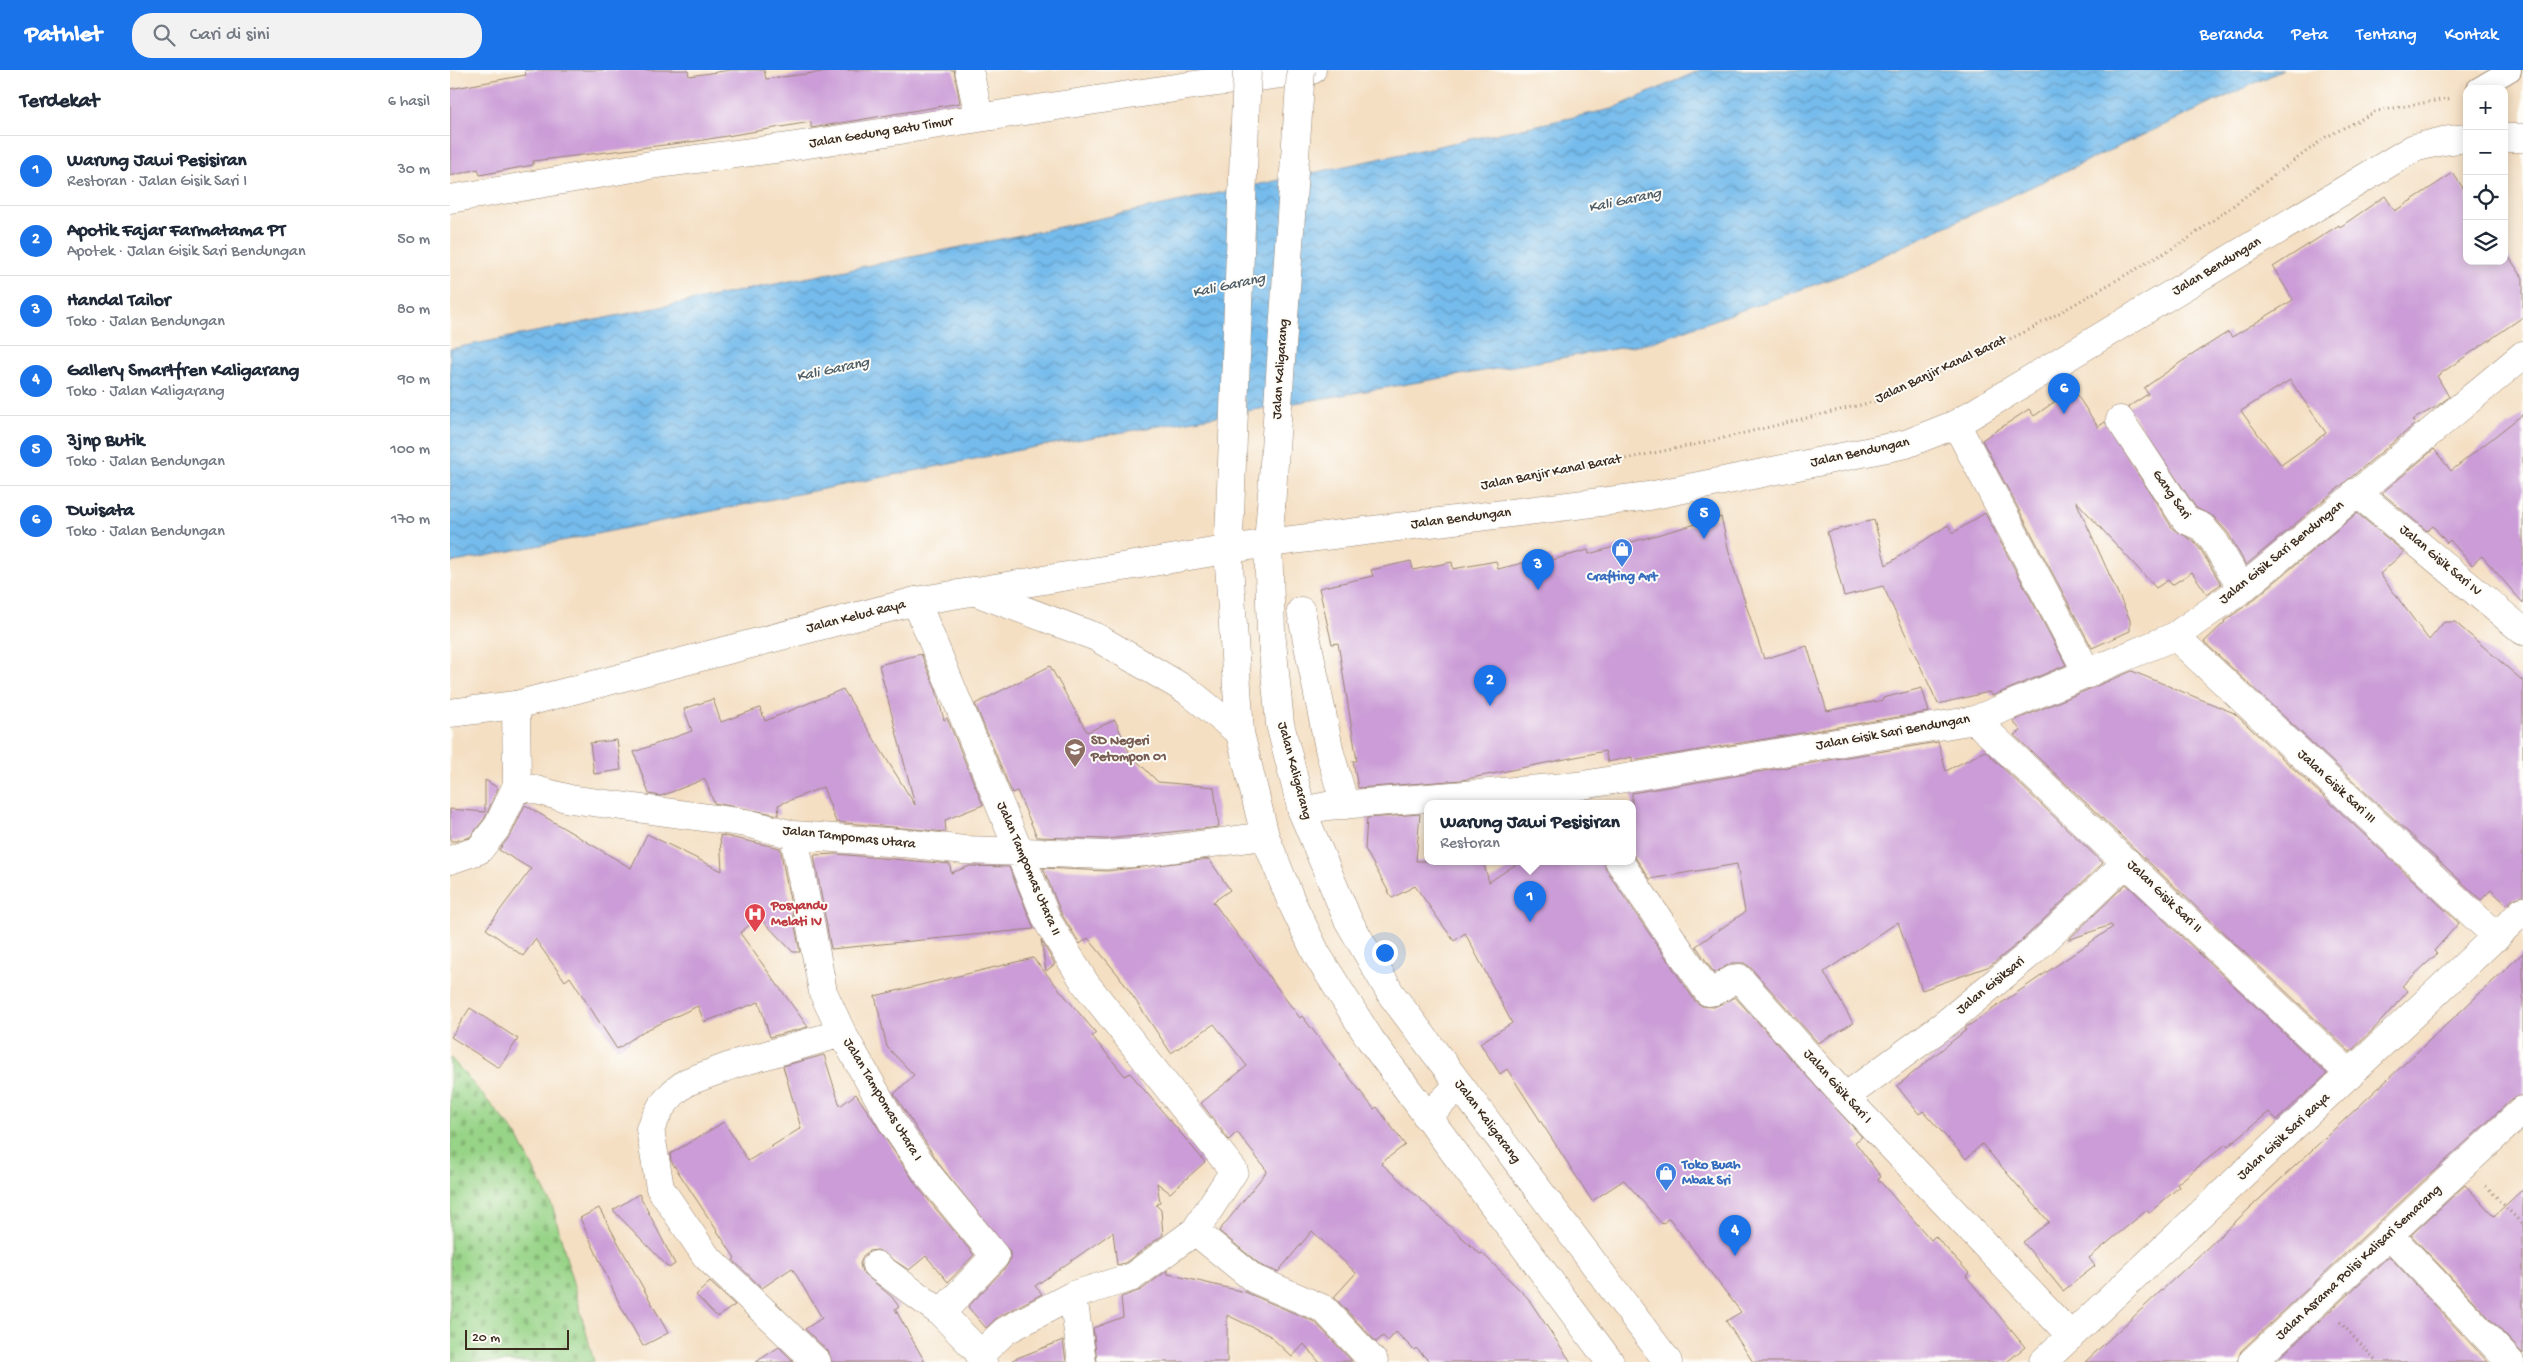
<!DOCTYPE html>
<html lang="id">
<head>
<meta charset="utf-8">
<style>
	body { margin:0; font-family:"Gochi Hand",sans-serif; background:#f2f2f3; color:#1f2937 }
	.controls { position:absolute; right:15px; top:15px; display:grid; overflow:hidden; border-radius:10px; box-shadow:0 2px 12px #0003 }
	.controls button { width:45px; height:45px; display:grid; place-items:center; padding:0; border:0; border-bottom:1px solid #e0e1e3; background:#fff; color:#1f2937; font:25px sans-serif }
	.scale { position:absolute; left:15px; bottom:12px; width:104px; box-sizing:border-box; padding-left:5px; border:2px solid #3b2a1e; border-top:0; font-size:14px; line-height:18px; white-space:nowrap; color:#3b2a1e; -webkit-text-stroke:4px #fdfcf7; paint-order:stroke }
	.you { position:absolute; left:934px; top:882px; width:18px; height:18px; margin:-12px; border:4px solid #fff; border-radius:50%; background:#1a73e8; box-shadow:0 0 0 8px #1a73e833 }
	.badge { display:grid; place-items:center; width:32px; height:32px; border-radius:50%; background:#1a73e8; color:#fff; font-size:16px; font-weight:700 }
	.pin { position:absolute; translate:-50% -41px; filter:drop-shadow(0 1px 2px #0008) }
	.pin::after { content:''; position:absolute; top:26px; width:18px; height:15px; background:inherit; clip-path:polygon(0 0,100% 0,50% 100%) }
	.popup { position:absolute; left:974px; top:730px; width:212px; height:65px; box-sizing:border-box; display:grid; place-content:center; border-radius:10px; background:#fff; filter:drop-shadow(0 1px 4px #0005); font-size:16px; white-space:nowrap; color:#747a83 }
	.popup b { font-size:19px; color:#1f2937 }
	.popup::after { content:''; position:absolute; left:50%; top:100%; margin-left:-10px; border:10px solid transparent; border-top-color:#fff }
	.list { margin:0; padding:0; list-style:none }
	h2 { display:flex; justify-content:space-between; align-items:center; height:65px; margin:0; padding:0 20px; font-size:21px }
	h2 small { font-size:16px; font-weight:400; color:#747a83 }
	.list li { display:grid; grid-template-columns:32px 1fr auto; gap:15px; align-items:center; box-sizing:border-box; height:70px; padding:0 20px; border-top:1px solid #e0e1e3 }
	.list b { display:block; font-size:19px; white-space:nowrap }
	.list p { margin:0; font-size:16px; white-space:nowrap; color:#747a83 }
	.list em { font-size:16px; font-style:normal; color:#747a83 }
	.icon { flex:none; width:28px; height:28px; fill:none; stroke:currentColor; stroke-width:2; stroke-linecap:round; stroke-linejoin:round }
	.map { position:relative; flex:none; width:2073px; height:1292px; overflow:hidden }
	header { display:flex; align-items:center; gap:30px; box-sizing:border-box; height:70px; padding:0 25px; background:#1a73e8; color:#fff }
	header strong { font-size:24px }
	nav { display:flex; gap:28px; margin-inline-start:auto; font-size:18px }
	.search { width:350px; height:45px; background:#f2f2f3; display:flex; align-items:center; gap:12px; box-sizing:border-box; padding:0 18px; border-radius:20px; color:#747a83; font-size:19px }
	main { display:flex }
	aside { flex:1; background:#fff }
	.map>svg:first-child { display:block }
	.cemetery { fill:url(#cemetery-stones); stroke:#6a7f53 }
	.water { fill:url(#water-waves); stroke:#587285 }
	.building { fill:#cb9cd7; fill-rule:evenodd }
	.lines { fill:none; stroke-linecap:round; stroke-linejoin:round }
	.pedestrian-casing { stroke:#988470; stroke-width:24 }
	.minor-casing { stroke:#988470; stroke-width:29 }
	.tertiary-casing { stroke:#988470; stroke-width:29 }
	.secondary-casing { stroke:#988470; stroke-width:29 }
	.trunk-casing { stroke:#988470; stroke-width:29 }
	.path { stroke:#988470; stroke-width:3; stroke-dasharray:1 4; stroke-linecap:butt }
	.pedestrian { stroke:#fff; stroke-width:22 }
	.minor { stroke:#fff; stroke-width:28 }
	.tertiary { stroke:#fff; stroke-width:28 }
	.secondary { stroke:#fff; stroke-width:28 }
	.trunk { stroke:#fff; stroke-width:28 }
	.trunk-bridge-casing { stroke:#988470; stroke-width:29; stroke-linecap:butt }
	.trunk-bridge { stroke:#fff; stroke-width:28 }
	.labels { text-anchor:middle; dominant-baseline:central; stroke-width:4; stroke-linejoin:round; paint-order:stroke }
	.street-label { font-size:14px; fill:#3b2a1e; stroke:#fdfcf7 }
	.shop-label { font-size:14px; font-weight:bold; fill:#366cbe; stroke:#fdfcf7 }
	.education-label { font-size:14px; font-weight:bold; fill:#785e54; stroke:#fdfcf7; text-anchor:start }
	.health-label { font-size:14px; font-weight:bold; fill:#be3a42; stroke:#fdfcf7; text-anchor:start }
	.water-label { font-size:15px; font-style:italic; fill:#4f5d66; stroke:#fdfcf7 }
</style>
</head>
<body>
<header>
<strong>Pathlet</strong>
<div class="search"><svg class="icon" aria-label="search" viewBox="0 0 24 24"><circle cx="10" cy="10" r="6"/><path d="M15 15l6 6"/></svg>Cari di sini</div>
<nav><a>Beranda</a><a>Peta</a><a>Tentang</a><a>Kontak</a></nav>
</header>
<main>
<aside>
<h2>Terdekat<small>6 hasil</small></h2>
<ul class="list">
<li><span class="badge">1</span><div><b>Warung Jawi Pesisiran</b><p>Restoran · Jalan Gisik Sari I</p></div><em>30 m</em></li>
<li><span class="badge">2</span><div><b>Apotik Fajar Farmatama PT</b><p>Apotek · Jalan Gisik Sari Bendungan</p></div><em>50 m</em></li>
<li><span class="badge">3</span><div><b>Handal Tailor</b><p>Toko · Jalan Bendungan</p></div><em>80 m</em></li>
<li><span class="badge">4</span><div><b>Gallery Smartfren Kaligarang</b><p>Toko · Jalan Kaligarang</p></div><em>90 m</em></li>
<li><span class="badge">5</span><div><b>3jnp Butik</b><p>Toko · Jalan Bendungan</p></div><em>100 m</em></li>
<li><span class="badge">6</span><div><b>Dwisata</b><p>Toko · Jalan Bendungan</p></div><em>170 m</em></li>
</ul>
</aside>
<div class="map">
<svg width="2073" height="1292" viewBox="0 0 2073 1292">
	<defs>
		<pattern id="cemetery-stones" width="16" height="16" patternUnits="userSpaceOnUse" patternTransform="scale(1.25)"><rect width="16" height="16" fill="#98d488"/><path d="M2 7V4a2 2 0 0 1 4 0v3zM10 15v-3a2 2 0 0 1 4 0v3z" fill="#84b675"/></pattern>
		<pattern id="water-waves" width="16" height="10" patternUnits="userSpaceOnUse" patternTransform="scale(1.25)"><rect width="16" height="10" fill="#75bbec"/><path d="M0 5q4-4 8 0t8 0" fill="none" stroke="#6198bf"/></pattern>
	</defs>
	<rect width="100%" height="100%" fill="#fdfcf7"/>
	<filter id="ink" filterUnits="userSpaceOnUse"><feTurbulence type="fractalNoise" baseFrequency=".02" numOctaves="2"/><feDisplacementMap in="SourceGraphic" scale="10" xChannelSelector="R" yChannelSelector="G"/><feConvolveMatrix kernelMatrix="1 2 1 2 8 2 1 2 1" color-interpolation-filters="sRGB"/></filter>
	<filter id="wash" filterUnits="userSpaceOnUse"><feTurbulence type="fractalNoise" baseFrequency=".0096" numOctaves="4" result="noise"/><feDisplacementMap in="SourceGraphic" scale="20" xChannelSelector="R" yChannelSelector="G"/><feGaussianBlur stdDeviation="1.12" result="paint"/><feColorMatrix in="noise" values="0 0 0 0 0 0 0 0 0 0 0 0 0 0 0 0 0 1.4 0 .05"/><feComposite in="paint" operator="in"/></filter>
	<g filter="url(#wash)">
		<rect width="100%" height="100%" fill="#f4dfc3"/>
		<path class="cemetery" d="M0 987 66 1064 103 1138 144 1292H0Z"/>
		<path class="water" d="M1250 0H1833L1389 206 1199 273 585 377 0 493V279L591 161 1162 39Z"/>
		<g id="blocks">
			<path class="building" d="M75 0H238L239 6 281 0H314L316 9 387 0H504L510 33 361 58V52L247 71 83 91V95L30 105 28 99 0 106V19L76 5Z
				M2003 103 2017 124V191H2054V180L2073 208V247L1987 306 1999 327 1986 337 1962 350 1965 354 1796 495 1778 463 1764 447 1746 438 1678 337 1698 324 1694 318 1731 292 1778 262 1782 267 1843 230 1823 197 1889 155 1890 157 1935 126 1945 141ZM1840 310 1876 363 1831 395 1791 341Z
				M1623 319 1648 357 1655 352 1723 459 1742 470 1751 480 1771 514 1757 524 1742 502 1722 515 1718 510 1706 518 1626 431 1680 550V561L1642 578 1532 370 1579 339 1584 346Z
				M2073 344V533L2032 486 2022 495 2000 470 1997 473 1983 456 1977 461 1932 423 1984 379 2001 401Z
				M1535 443 1616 595 1542 626 1539 622 1488 634 1433 516 1394 526 1377 462 1424 450 1436 495 1498 455 1503 463Z
				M1907 443 1954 482 1930 504 1979 570 1994 552H2005L2073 611V826L2063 829 2057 835 2041 820 2031 830 1754 572 1775 552 1774 551 1802 531Z
				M1271 447 1281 490 1314 589 1357 576 1377 641 1433 630V628L1472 618 1479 642 1182 691V687L1158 692 1155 681 1012 710 908 718 903 691H907L888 573 882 574 869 518 923 506 921 500 961 491 963 500 1002 492 1003 499 1046 491 1048 499 1101 486 1102 490 1138 480 1139 484Z
				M471 584 486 620 494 650 497 648 533 735 495 750 496 762 386 752 373 717 328 735 329 745 264 733 255 709 211 726 199 724 184 682 242 661 234 639 263 629 271 652 310 638 315 651 393 619 465 735 429 595Z
				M600 596 637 662 665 650 680 684 708 712 764 717 769 757 656 769 587 767 567 721 562 723 525 634Z
				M1682 601 1784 643 2009 853 1984 881 1987 884 1952 916 1958 921 1924 959 1900 982 1564 665 1571 661 1563 651Z
				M167 670 171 700 144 704 140 673Z
				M1488 672 1496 701 1535 681 1653 793 1572 870 1540 896 1472 920 1448 852 1374 902 1403 953 1368 973 1300 897 1294 893H1282L1264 903 1246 876 1295 842 1287 794 1200 809 1182 783V723Z
				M35 710 48 718 35 748 20 767 6 771H0V739L35 742Z
				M75 735 181 798 197 764 272 801 270 765 330 778 350 882H343L309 847 290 863 358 957 320 967 309 932 254 952 248 936 194 961 167 979 120 907 115 911 85 869 73 886 36 859 81 799 49 780 62 763Z
				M970 744 966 791H1033L1039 812 1071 791H1154L1156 800 1245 931 1252 936 1264 937 1285 927 1412 1067 1405 1072 1431 1107 1428 1109 1481 1170 1485 1166 1519 1203 1516 1206 1575 1277 1557 1292H1303L1276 1251 1291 1242 1219 1148 1212 1154 1174 1110 1142 1131 1057 999 1050 1004 1030 973 1062 953 1015 863 1004 871 965 816 942 828 915 779 917 748Z
				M386 784 500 794 501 803 520 796 559 797 584 859 381 879 364 785Z
				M759 789 780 820 763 832 850 948 852 946 924 1039 927 1037 955 1075 931 1093 1030 1184 1032 1183 1077 1227 1121 1292H980L966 1278 964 1280 946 1262 938 1271 933 1266 926 1272 884 1227 906 1203 862 1161 828 1202 812 1196 769 1161 817 1101 787 1062 779 1070 751 1033 797 996 764 954 721 983 669 906 638 868 630 874 612 845 593 798 657 801Z
				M1676 814 1877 1004 1827 1050 1819 1042 1778 1076 1776 1074 1727 1114 1729 1117 1699 1143 1697 1140 1639 1188 1645 1196 1613 1221 1573 1172 1599 1152 1532 1074 1516 1089 1473 1041 1469 1044 1447 1016 1516 960 1515 958 1663 857 1661 855 1618 870Z
				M591 870 605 894 596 901Z
				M2073 883V1025L2062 1029 1929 1152 1791 1281 1787 1292H1635Z
				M583 888 646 963 642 966 675 1006 680 1003 755 1092 720 1123 707 1113 710 1132 706 1135 711 1140 713 1165 675 1193 667 1195 663 1162 585 1216 592 1224 548 1247 536 1258 518 1237 556 1197 560 1190V1182L492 1098 444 1024 464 1005 437 977 425 926Z
				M20 938 68 969 49 998 1 967Z
				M374 985 390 1036 406 1024 467 1116 524 1185 498 1212 476 1186 459 1200 428 1180 419 1181 413 1186 410 1194 412 1202 442 1227 449 1237 445 1239 475 1292H382L378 1281 355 1259 372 1248 342 1198 312 1218 283 1190 285 1188 221 1091 220 1084 274 1052 298 1091 351 1058 333 996Z
				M2015 1115 2044 1146 2073 1119V1284L1961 1165Z
				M189 1124 225 1194 219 1198 163 1140Z
				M149 1138 218 1263 193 1276 169 1233 130 1148Z
				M1939 1186 2038 1292H1825Z
				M718 1200V1204L795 1222 865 1252 902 1291 869 1292 854 1274 842 1287 819 1265 777 1245V1292H647L643 1258 673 1247 671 1227 691 1220Z
				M260 1212 285 1235 267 1247 246 1225Z
				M613 1270 616 1292H563L562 1290Z
				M329 1277 344 1292H306Z"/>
		</g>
	</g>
	<g filter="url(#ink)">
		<use href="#blocks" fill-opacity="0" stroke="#988470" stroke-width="1"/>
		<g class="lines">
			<g class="pedestrian-casing">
				<path id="pedestrian" d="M2028 19 2060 0"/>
			</g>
			<g class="minor-casing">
				<path id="minor" d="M519 0 529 47
					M0 129 207 94 332 78 751 14 862 0
					M1670 350 1736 450 1752 457 1764 471 1792 519
					M1506 354 1638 604
					M1906 422 2073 561
					M466 531 598 852 635 913 784 1101 745 1161 682 1207 623 1225 555 1261 537 1278 527 1280 533 1292
					M851 541 880 683 895 735
					M1725 566 2047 867
					M66 635 67 715 120 729 296 753 344 765 463 774 514 780 656 785 697 782 815 766
					M1525 650 1901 1005
					M852 741 877 736 1127 716 1525 650 1725 566 1792 519 2073 285
					M344 765 373 922 392 963 444 1055 480 1107 545 1186 491 1243 527 1280
					M0 790 29 780 48 756 67 715
					M1169 791 1258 922C1271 923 1277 908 1289 908L1395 1027 1621 1266
					M1395 1027 1495 954 1582 882 1677 792
					M745 1161 804 1209 874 1239 924 1292
					M1939 1164 2060 1292
					M426 1195 491 1243
					M623 1225 632 1292
					M367 1292 256 1186 210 1118 200 1059 211 1037 224 1022 237 1012 288 993 392 963
					M1593 1292 2073 841
					M1802 1292 2073 1040"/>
			</g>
			<g class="tertiary-casing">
				<path id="tertiary" d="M2054 68H2073
					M818 473 1199 426 1456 374 1506 354 1964 78 1993 71 2017 68"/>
			</g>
			<g class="secondary-casing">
				<path id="secondary" d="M0 643 66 635 466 531 818 473"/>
			</g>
			<g class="trunk-casing">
				<path id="trunk" d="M821 437 818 473 821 561 830 654 852 741 898 850 941 924 1218 1292
					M780 445 778 479 790 663 815 766 842 833 867 885 920 969 1160 1292
					M523 521 646 567 738 621 790 663
					M977 1047 1009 1015"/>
			</g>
			<path class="path" d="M1107 403 1257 372 1431 330 1581 259 1735 171 1876 67 1927 41 2002 28
				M2036 1116 2073 1155
				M1890 1252 1927 1292"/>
			<use href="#pedestrian" class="pedestrian"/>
			<use href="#minor" class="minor"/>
			<use href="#tertiary" class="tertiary"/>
			<use href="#secondary" class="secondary"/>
			<use href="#trunk" class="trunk"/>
			<g class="trunk-bridge-casing">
				<path id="trunk-bridge" d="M821 437 851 0
					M780 445 797 0"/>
			</g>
			<use href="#trunk-bridge" class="trunk-bridge"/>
		</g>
	</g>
	<defs>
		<g id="shop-pin" transform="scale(1.125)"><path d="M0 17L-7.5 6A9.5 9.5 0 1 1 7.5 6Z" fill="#3f7fe0" stroke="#fdfcf7"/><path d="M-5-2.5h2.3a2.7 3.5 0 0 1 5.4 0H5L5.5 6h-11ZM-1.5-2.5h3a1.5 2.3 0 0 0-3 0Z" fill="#fff"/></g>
		<g id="school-pin" transform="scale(1.125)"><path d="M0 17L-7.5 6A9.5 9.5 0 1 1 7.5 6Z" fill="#8d6e63" stroke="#fdfcf7"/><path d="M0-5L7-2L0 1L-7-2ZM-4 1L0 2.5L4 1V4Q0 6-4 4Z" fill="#fff"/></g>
		<g id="hospital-pin" transform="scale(1.125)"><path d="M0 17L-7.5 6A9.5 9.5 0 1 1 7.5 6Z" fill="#e0444e" stroke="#fdfcf7"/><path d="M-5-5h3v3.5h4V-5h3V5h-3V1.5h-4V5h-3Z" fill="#fff"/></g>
	</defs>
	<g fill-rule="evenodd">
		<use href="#shop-pin" x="1172" y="479"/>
		<use href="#school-pin" x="625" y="679"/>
		<use href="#hospital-pin" x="305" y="844"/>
		<use href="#shop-pin" x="1216" y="1103"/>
	</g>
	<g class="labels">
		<g class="street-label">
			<text transform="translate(431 63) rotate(-9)">Jalan Gedung Batu Timur</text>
			<text transform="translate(1767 197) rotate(-31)">Jalan Bendungan</text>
			<text transform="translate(831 299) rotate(-86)">Jalan Kaligarang</text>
			<text transform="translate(1491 300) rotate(-25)">Jalan Banjir Kanal Barat</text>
			<text transform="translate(1410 383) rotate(-12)">Jalan Bendungan</text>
			<text transform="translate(1101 403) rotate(-11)">Jalan Banjir Kanal Barat</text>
			<text transform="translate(1721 425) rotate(55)">Gang Sari</text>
			<text transform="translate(1011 449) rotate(-7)">Jalan Bendungan</text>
			<text transform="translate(1832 483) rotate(-39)">Jalan Gisik Sari Bendungan</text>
			<text transform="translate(1990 491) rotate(40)">Jalan Gisik Sari IV</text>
			<text transform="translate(406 547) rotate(-14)">Jalan Kelud Raya</text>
			<text transform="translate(1443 663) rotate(-10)">Jalan Gisik Sari Bendungan</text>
			<text transform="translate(844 701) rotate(75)">Jalan Kaligarang</text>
			<text transform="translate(1886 717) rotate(43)">Jalan Gisik Sari III</text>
			<text transform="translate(399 768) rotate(6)">Jalan Tampomas Utara</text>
			<text transform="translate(578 799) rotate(67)">Jalan Tampomas Utara II</text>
			<text transform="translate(1714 827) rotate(44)">Jalan Gisik Sari II</text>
			<text transform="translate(1541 916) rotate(-39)">Jalan Gisiksari</text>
			<text transform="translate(1387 1017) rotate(48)">Jalan Gisik Sari I</text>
			<text transform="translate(432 1030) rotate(59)">Jalan Tampomas Utara I</text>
			<text transform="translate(1037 1052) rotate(53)">Jalan Kaligarang</text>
			<text transform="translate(1834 1067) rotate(-43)">Jalan Gisik Sari Raya</text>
			<text transform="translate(1909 1193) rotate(-43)">Jalan Asrama Polisi Kalisari Semarang</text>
		</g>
		<g class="shop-label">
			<text x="1172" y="507">Crafting Art</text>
			<text x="1232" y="1095" text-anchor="start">Toko Buah<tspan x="1232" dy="16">Mbak Sri</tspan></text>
		</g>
		<g class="education-label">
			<text x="641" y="671">SD Negeri<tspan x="641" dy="16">Petompon 01</tspan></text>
		</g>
		<g class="health-label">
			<text x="321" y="836">Posyandu<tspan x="321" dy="16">Melati IV</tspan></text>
		</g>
		<g class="water-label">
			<text transform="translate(1175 131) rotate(-12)">Kali Garang</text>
			<text transform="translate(779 216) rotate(-12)">Kali Garang</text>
			<text transform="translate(383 300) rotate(-12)">Kali Garang</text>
		</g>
	</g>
</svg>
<div class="controls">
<button>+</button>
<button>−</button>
<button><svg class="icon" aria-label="locate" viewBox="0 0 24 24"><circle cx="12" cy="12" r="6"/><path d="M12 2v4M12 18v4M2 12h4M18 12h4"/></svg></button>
<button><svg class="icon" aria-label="layers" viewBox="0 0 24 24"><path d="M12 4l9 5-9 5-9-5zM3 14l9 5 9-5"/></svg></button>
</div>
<div class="scale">20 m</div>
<div class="you"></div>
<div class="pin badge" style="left:1080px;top:852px">1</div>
<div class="popup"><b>Warung Jawi Pesisiran</b>Restoran</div>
<div class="pin badge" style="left:1040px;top:636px">2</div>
<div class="pin badge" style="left:1088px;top:520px">3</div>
<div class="pin badge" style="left:1285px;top:1186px">4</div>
<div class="pin badge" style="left:1254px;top:469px">5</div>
<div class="pin badge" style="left:1614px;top:344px">6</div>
</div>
</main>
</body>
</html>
